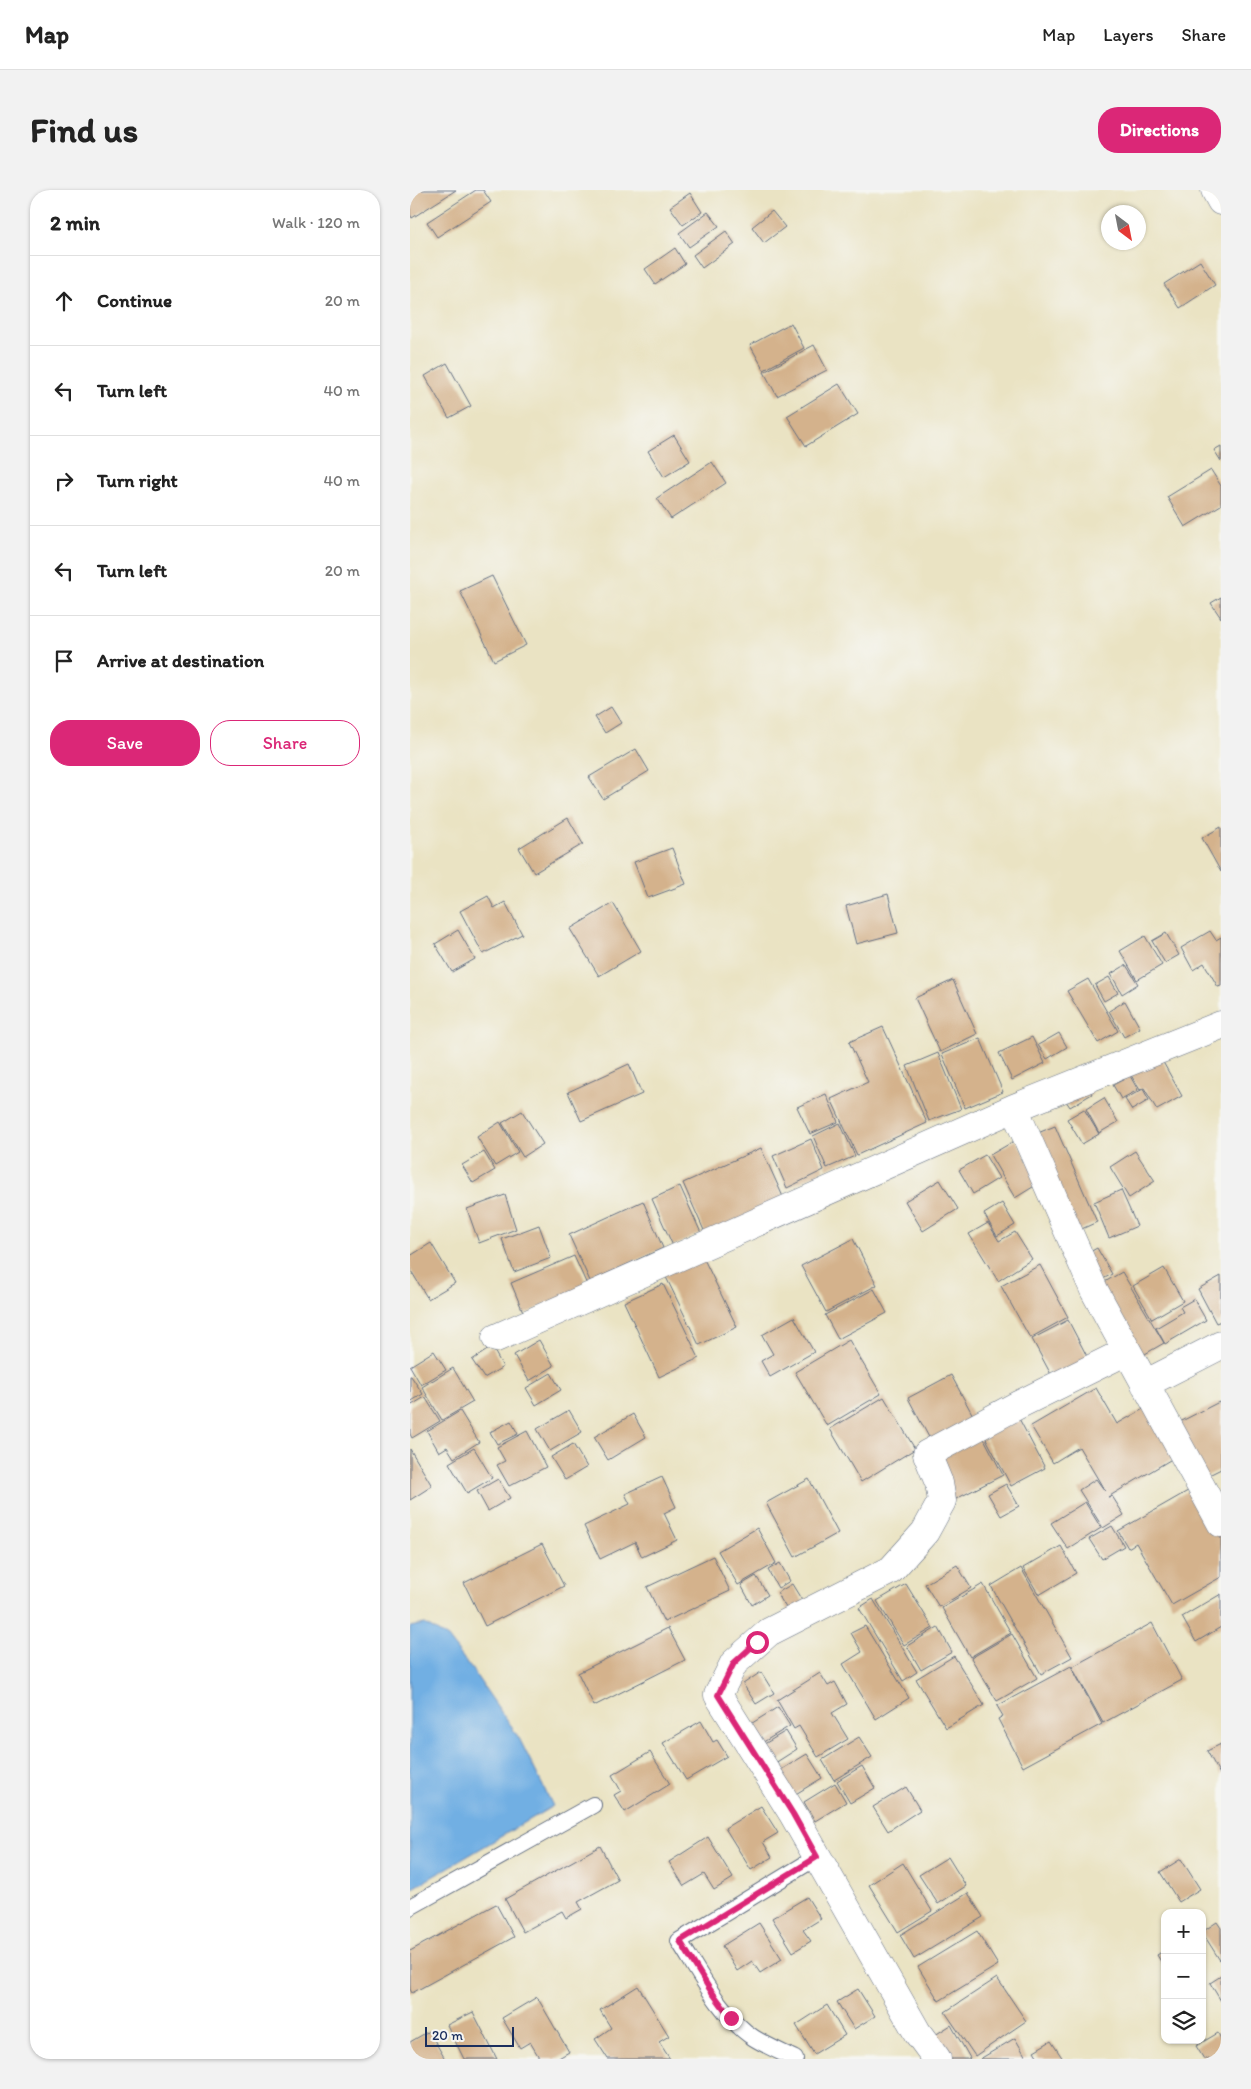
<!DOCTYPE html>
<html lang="en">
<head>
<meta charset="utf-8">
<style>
	body { margin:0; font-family:Itim,sans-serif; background:#f2f2f2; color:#222 }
	.controls { position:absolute; right:15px; bottom:15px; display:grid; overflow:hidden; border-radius:10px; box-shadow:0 1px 4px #0004 }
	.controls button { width:45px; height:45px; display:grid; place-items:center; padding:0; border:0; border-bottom:1px solid #e0e0e0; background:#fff; color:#222; font:25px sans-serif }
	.compass { position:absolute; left:691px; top:15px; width:45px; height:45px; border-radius:50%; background:#fff; box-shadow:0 1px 4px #0004; rotate:148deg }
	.scale { position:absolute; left:15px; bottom:12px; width:89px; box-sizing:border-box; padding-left:5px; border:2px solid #1b2f5e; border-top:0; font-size:14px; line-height:18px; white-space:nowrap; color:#1b2f5e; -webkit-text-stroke:4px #f6f6f2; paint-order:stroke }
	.stop { position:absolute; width:15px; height:15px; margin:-11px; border:4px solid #db2777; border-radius:50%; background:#fff }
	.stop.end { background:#db2777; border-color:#fff; box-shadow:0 1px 5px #0008 }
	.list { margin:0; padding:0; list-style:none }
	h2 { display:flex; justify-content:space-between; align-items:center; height:65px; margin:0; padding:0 20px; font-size:21px }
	h2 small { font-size:16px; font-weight:400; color:#767676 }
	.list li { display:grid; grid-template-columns:32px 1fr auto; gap:15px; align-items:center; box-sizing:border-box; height:90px; padding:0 20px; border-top:1px solid #e0e0e0 }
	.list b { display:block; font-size:19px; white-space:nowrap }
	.list em { font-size:16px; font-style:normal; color:#767676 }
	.actions { display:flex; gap:10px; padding:15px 20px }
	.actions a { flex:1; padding:11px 0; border:1px solid #db2777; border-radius:20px; text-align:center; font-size:18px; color:#db2777 }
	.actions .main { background:#db2777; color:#fff }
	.icon { flex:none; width:28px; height:28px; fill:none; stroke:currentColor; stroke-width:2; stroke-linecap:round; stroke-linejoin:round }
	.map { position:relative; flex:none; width:811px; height:1869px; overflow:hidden; border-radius:20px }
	header { display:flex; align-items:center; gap:30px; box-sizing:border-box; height:70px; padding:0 25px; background:#fff; border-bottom:1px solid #e0e0e0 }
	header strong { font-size:24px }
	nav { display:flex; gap:28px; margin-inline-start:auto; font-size:18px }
	.intro { display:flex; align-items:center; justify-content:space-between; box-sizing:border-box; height:120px; padding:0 30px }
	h1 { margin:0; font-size:35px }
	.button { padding:12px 22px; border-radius:20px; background:#db2777; color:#fff; font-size:18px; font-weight:700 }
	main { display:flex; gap:30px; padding:0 30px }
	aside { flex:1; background:#fff; border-radius:20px; box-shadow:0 1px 4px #0004 }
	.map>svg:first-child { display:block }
	.water { fill:#71afe3; stroke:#466fa0 }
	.building { fill:#d4b28c }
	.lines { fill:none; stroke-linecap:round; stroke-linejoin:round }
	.lane-casing { stroke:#636e81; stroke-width:18 }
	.street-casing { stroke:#636e81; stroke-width:29 }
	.lane { stroke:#fff; stroke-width:16 }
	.street { stroke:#fff; stroke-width:28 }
	.route { stroke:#db2777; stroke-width:6 }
</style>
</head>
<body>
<header>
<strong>Map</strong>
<nav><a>Map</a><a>Layers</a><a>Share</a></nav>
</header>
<div class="intro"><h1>Find us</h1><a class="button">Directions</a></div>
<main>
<aside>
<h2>2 min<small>Walk · 120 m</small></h2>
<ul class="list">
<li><svg class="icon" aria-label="ahead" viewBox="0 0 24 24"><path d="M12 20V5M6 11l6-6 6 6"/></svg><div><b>Continue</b></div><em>20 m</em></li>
<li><svg class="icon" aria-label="left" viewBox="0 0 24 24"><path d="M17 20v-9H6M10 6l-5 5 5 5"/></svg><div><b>Turn left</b></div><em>40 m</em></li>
<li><svg class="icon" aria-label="right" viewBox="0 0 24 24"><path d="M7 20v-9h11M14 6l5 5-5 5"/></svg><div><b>Turn right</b></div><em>40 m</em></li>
<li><svg class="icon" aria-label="left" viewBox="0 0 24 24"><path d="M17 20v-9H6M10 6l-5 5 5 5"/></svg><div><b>Turn left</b></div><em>20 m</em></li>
<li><svg class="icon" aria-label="arrive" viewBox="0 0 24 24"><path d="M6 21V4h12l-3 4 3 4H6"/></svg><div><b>Arrive at destination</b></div></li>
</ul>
<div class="actions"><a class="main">Save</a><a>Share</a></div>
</aside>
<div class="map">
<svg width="811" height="1869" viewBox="0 0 811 1869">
	<rect width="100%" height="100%" fill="#f6f6f2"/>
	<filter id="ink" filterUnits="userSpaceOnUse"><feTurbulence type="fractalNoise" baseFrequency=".02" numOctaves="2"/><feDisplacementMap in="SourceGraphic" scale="10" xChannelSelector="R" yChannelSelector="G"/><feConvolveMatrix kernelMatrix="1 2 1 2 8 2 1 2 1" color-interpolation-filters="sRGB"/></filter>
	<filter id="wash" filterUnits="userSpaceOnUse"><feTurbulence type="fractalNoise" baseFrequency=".0096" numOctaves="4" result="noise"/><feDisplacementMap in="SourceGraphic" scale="20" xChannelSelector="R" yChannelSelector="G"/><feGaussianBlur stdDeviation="1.12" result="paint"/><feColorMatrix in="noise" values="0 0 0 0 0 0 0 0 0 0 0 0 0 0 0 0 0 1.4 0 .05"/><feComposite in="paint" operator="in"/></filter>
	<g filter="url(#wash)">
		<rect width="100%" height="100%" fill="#eae3c3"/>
		<path class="water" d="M15 1434 38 1448 63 1481 109 1548 143 1616 0 1700V1437Z"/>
		<g id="blocks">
			<path class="building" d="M0 0H46L2 28 0 24Z
				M66 0H73L81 12 27 47 17 32Z
				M280 3 292 22 273 35 260 17Z
				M362 21 375 37 354 53 342 37Z
				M298 22 309 36 279 57 269 43Z
				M316 41 325 54 292 78 283 65Z
				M265 58 275 74 245 94 235 79Z
				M790 71 805 95 770 118 754 94Z
				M381 133 394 158 354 180 340 155Z
				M404 155 417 180 367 206 354 182Z
				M37 173 61 216 39 228 15 186Z
				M429 194 448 224 396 256 377 226Z
				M264 245 280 271 254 287 238 261Z
				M811 256V271L804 260Z
				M302 272 316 293 261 329 247 308Z
				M801 280 811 296V315L775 337 757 307Z
				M82 386 116 455 84 471 50 401Z
				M811 407V428L801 413Z
				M201 517 211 533 195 543 185 527Z
				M226 559 239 581 193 609 179 587Z
				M158 628 173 654 124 683 109 658Z
				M811 637V682L792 648Z
				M262 658 276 694 238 708 224 672Z
				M478 704 488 743 446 754 436 716Z
				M78 706 84 718 95 712 112 744 73 764 50 721Z
				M203 713 231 761 189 786 160 739Z
				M48 740 65 769 42 782 25 754Z
				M800 741 806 750 811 747V796L808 797 794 773 783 780 771 758Z
				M756 743 769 765 755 773 742 751Z
				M735 746 752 775 727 790 710 761Z
				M716 775 728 794 712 804 701 784Z
				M699 787 708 803 694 811 685 795Z
				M678 789 708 841 688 853 657 801Z
				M543 790 567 844 530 862 505 808Z
				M715 811 730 838 714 847 699 821Z
				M473 837 517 933 447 965 421 909 458 892 439 852Z
				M649 843 657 857 637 869 628 855Z
				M622 847 635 873 602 890 589 863Z
				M570 848 593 902 555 918 532 864Z
				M528 863 551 919 519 931 497 876Z
				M749 865 772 906 747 920 734 898 730 900 719 882Z
				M219 874 232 904 171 931 158 902Z
				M720 886 728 900 711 909 703 895Z
				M675 892 682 904 660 917 652 905Z
				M733 899 739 910 722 920 715 909Z
				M416 904 428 932 400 944 387 917Z
				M694 908 708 932 689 943 676 919Z
				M674 919 689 944 672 954 657 929Z
				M112 921 133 954 113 967 92 933Z
				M90 932 108 962 85 976 67 947Z
				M430 933 445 966 417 978 403 946Z
				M645 936 687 1032 665 1042 623 945Z
				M401 949 414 980 377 998 363 966Z
				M606 950 631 992 605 1008 580 965Z
				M351 958 374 1009 296 1045 273 993Z
				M725 961 745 991 719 1008 700 977Z
				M74 962 85 980 63 993 52 975Z
				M575 965 589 988 563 1004 549 980Z
				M530 990 548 1019 513 1041 495 1011Z
				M270 996 291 1043 263 1056 242 1009Z
				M711 1000 727 1036 699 1048 684 1012Z
				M95 1005 106 1039 69 1053 57 1019Z
				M233 1011 253 1058 180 1091 159 1045Z
				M592 1013 605 1035 587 1046 574 1024Z
				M578 1033 589 1051 605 1042 622 1069 588 1091 559 1044Z
				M129 1035 141 1068 104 1082 92 1049Z
				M443 1049 467 1095 416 1122 391 1076Z
				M21 1053 45 1093 18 1109 0 1079V1066Z
				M687 1058 702 1084 686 1093 671 1067Z
				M292 1065 327 1137 289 1155 254 1083Z
				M164 1066 178 1097 114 1124 101 1093Z
				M630 1075 658 1127 620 1148 591 1096Z
				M754 1078 773 1111 742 1129 723 1096Z
				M712 1082 754 1153 728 1168 686 1097Z
				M811 1086V1131L806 1133 788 1099Z
				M253 1094 289 1168 249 1187 214 1112Z
				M464 1099 477 1123 428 1149 415 1125Z
				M784 1109 796 1130 755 1154 746 1138 773 1122 770 1117Z
				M384 1127 404 1162 360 1187 351 1171 363 1164 352 1145Z
				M658 1130 681 1174 645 1192 622 1149Z
				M129 1150 144 1176 119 1191 104 1165Z
				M439 1150 471 1204 417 1236 385 1182Z
				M82 1157 93 1177 74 1188 62 1170Z
				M24 1161 36 1180 11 1195 0 1176Z
				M43 1178 63 1212 32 1230 12 1197Z
				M141 1183 151 1200 126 1215 116 1198Z
				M541 1185 566 1231 522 1253 498 1208Z
				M0 1186H1L13 1204 0 1212Z
				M686 1198 707 1234 735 1218 765 1267 698 1307 702 1306 714 1325 693 1338 669 1300 686 1289 695 1301 669 1257 643 1273 621 1236Z
				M15 1207 30 1231 2 1248 0 1244V1216Z
				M474 1207 505 1259 451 1292 420 1239Z
				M809 1212 811 1216V1279L795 1287 766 1234Z
				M604 1219 635 1278 601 1296 570 1237Z
				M159 1220 172 1242 140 1261 127 1239Z
				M50 1221 69 1252 44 1268 37 1257 29 1262 17 1241Z
				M223 1224 236 1247 198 1270 184 1247Z
				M101 1231 108 1244 87 1254 80 1242Z
				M569 1239 593 1285 542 1311 519 1265Z
				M117 1241 136 1277 99 1296 87 1275 95 1271 87 1257Z
				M163 1254 177 1277 155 1290 141 1267Z
				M64 1258 82 1288 57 1303 39 1273Z
				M0 1259 22 1296 0 1310Z
				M252 1287 266 1317 254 1323 267 1350 232 1367 225 1352 190 1369 174 1336 220 1314 215 1304Z
				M88 1289 100 1308 78 1321 67 1301Z
				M399 1289 428 1343 385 1367 356 1313Z
				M596 1294 609 1316 591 1326 578 1304Z
				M783 1298 811 1347V1387L762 1415 726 1353 718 1358 708 1341Z
				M675 1312 691 1338 658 1359 641 1333Z
				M702 1336 714 1356 692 1369 679 1349Z
				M347 1338 366 1373 328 1395 308 1361Z
				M132 1354 154 1396 75 1436 54 1393Z
				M651 1356 666 1383 629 1405 613 1378Z
				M303 1366 320 1401 254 1432 237 1397Z
				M370 1373 380 1391 368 1398 358 1380Z
				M547 1375 561 1398 529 1417 515 1394Z
				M611 1378 662 1467 631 1484 581 1396Z
				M346 1386 358 1405 342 1415 331 1395Z
				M382 1394 396 1417 381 1426 367 1403Z
				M496 1394 523 1438 494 1455 467 1411Z
				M573 1394 601 1443 560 1467 532 1418Z
				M811 1404V1437L786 1452 772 1427Z
				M463 1409 507 1482 493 1491 449 1418Z
				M742 1433 772 1490 693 1533 662 1477Z
				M455 1436 499 1508 466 1529 433 1474 452 1462 441 1443Z
				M528 1437 542 1462 511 1480 497 1456Z
				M258 1438 275 1470 184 1516 168 1483Z
				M602 1444 627 1488 587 1511 561 1468Z
				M544 1466 574 1515 536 1538 506 1489Z
				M661 1476 692 1534 613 1577 588 1529 593 1526 587 1516Z
				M351 1482 364 1503 346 1514 333 1494Z
				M410 1483 418 1496 425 1492 437 1514 422 1523 438 1549 408 1567 389 1536 384 1539 367 1510Z
				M368 1517 380 1536 350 1554 339 1535Z
				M291 1531 303 1552 307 1550 317 1566 276 1590 253 1553Z
				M376 1541 387 1559 362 1575 351 1556Z
				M449 1547 462 1567 424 1590 412 1570Z
				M811 1554V1586L797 1561Z
				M240 1562 260 1594 215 1622 204 1605 211 1601 202 1585Z
				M397 1564 412 1588 384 1605 369 1581Z
				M452 1576 465 1598 440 1613 427 1591Z
				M425 1593 436 1612 405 1631 394 1612Z
				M496 1597 510 1620 478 1641 463 1617Z
				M351 1616 368 1643 353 1652 362 1667 341 1680 315 1638Z
				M298 1647 323 1688 304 1700 294 1684 274 1696 259 1672Z
				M190 1656 208 1690 168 1712 172 1719 156 1728 152 1721 113 1742 95 1709Z
				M538 1667 556 1696 528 1714 509 1685Z
				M771 1669 790 1699 769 1712 750 1682Z
				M493 1673 522 1721 488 1742 459 1695Z
				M558 1703 573 1727 504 1769 490 1745Z
				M397 1707 411 1729 393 1740 401 1751 383 1762 362 1728Z
				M86 1714 104 1747 2 1803 0 1799V1761Z
				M807 1732 811 1738V1772L792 1742Z
				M349 1733 372 1769 350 1783 342 1771 327 1781 312 1756Z
				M567 1741 588 1775 529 1811 508 1777Z
				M755 1760V1778L747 1765Z
				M811 1786V1811L800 1793Z
				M587 1788 616 1831 565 1866 535 1822Z
				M228 1796 259 1846 249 1852 260 1869H198L185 1849 201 1838 190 1820Z
				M448 1799 465 1826 444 1839 427 1812Z
				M127 1807 159 1862 147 1869H130L120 1852 110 1858 92 1828Z
				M417 1815 435 1845 404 1864 386 1835Z
				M63 1822 87 1869H54L37 1835Z
				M541 1835 560 1868 559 1869H539L525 1845Z
				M19 1841 35 1869H0V1852Z
				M808 1843 811 1849V1869H794L786 1856Z
				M605 1848 617 1869H570Z
				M641 1851 653 1869H629L624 1861Z"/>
		</g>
	</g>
	<g filter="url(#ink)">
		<use href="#blocks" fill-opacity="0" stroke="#636e81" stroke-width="1"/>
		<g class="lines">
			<g class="lane-casing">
				<path id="lane" d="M0 1717 183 1615
					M385 1869C371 1862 357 1856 344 1848 312 1828 289 1782 269 1751L407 1667"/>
			</g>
			<g class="street-casing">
				<path id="street" d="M805 0 811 11
					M604 918 684 1100 811 1333
					M86 1148 604 918 811 835
					M735 1194 811 1155
					M527 1869 507 1842 383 1624 308 1505 324 1473 359 1442 481 1380 515 1342 532 1311 529 1293 517 1264 608 1215 717 1161"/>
			</g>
			<use href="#lane" class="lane"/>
			<use href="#street" class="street"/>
		</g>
	</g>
	<g class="lines" filter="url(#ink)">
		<path class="route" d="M321 1828 299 1798 270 1751 407 1667 383 1624 308 1505 324 1473 347 1452"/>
	</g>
</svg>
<div class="controls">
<button>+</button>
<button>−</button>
<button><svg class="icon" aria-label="layers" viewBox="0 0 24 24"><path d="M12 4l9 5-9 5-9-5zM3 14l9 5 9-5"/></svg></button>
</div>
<svg class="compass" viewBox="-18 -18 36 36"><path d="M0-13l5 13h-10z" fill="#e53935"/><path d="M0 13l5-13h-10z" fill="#767676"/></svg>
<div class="scale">20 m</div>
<div class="stop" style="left:347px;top:1452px"></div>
<div class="stop end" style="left:321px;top:1828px"></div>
</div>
</main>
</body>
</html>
